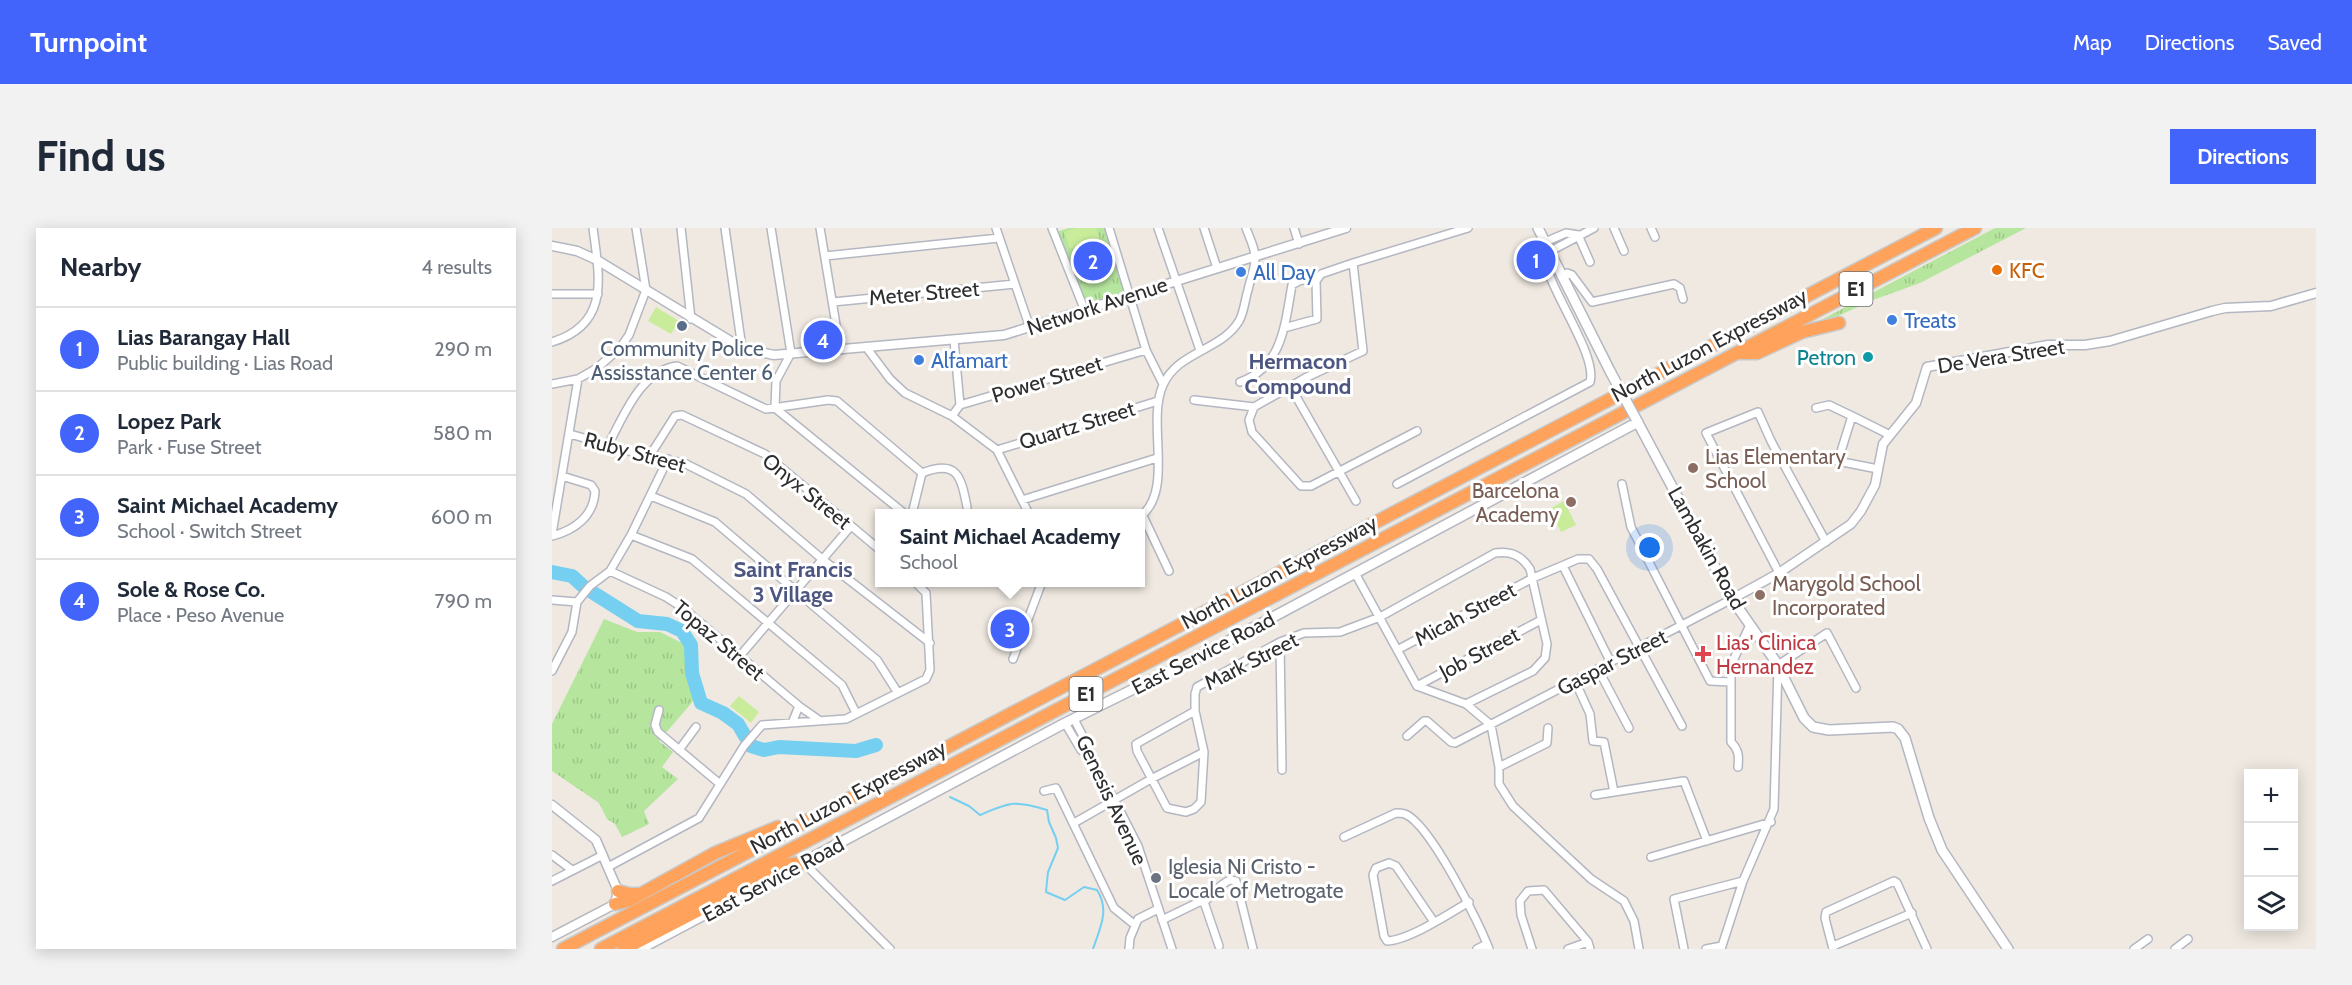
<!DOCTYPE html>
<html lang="en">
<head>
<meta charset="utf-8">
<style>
	body { margin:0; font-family:Cabin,sans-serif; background:#f2f2f3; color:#1f2937 }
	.controls { position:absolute; right:18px; bottom:18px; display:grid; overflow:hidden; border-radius:0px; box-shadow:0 3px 15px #0003 }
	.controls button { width:54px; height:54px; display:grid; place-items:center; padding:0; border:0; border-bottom:2px solid #e0e1e3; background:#fff; color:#1f2937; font:30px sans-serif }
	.you { position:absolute; left:1098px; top:320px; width:21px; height:21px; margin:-15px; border:4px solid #fff; border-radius:50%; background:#1a73e8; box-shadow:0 0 0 9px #1a73e833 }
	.badge { display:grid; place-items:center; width:39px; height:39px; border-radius:50%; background:#4264fb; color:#fff; font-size:20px; font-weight:700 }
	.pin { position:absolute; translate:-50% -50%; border:3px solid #fff; box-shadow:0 2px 6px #0006 }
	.popup { position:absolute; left:323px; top:281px; width:270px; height:78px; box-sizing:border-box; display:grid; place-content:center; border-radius:0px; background:#fff; filter:drop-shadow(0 2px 4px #0005); font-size:20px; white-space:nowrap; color:#747a83 }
	.popup b { font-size:22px; color:#1f2937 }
	.popup::after { content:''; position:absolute; left:50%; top:100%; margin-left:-12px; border:12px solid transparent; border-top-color:#fff }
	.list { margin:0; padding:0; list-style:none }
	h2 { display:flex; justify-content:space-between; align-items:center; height:78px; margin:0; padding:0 24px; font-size:26px }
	h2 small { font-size:20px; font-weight:400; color:#747a83 }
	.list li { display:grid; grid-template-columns:39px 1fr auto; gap:18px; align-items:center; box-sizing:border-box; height:84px; padding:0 24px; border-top:2px solid #e0e1e3 }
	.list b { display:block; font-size:22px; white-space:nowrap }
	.list p { margin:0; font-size:20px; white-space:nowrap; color:#747a83 }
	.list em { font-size:20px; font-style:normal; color:#747a83 }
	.icon { flex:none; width:33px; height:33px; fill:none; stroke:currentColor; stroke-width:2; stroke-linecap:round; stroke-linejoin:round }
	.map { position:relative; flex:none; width:1764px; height:721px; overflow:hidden; border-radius:0px }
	header { display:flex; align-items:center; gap:36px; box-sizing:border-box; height:84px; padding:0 30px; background:#4264fb; color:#fff }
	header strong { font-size:28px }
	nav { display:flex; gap:33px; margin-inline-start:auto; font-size:21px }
	.intro { display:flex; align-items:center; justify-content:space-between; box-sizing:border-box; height:144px; padding:0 36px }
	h1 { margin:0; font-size:42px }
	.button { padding:15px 27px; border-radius:0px; background:#4264fb; color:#fff; font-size:21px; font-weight:700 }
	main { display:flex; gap:36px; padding:0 36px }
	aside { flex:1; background:#fff; border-radius:0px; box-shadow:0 3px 15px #0003 }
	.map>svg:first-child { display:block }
	.grass { fill:url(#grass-tufts) }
	.pitch { fill:#c9ec9a }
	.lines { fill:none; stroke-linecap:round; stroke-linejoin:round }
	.stream { stroke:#75cff0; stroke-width:2 }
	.river { stroke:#75cff0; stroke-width:14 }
	.minor-casing { stroke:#b4b7c1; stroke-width:10 }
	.tertiary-casing { stroke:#b4b7c1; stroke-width:11 }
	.secondary-casing { stroke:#b4b7c1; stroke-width:12 }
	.motorway-casing { stroke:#c9c9c9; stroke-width:15 }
	.minor { stroke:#fff; stroke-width:7 }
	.tertiary { stroke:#fff; stroke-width:8 }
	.secondary { stroke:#fff; stroke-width:9 }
	.motorway { stroke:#ffa35c; stroke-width:12 }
	.secondary-bridge-casing { stroke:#b4b7c1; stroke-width:12; stroke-linecap:butt }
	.secondary-bridge { stroke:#fff; stroke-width:9 }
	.food-dot { fill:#e8710a; stroke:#fff; stroke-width:2 }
	.shop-dot { fill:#3f7fe0; stroke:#fff; stroke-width:2 }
	.service-dot { fill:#5c6f8a; stroke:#fff; stroke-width:2 }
	.culture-dot { fill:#0f9aa8; stroke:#fff; stroke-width:2 }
	.education-dot { fill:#8d6e63; stroke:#fff; stroke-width:2 }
	.health-dot { fill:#e0444e; stroke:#fff; stroke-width:2 }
	.worship-dot { fill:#6b7280; stroke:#fff; stroke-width:2 }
	.labels { text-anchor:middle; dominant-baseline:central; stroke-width:6; stroke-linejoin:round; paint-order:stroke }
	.shield { fill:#fff; stroke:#6d6d6d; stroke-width:1.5 }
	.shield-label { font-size:20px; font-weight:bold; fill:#2e2e2e }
	.food-label { font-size:21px; fill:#c56008; stroke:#fff; text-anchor:start }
	.shop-label { font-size:21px; fill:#366cbe; stroke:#fff; text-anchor:start }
	.street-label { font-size:21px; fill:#2e2e2e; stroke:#fff }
	.service-label { font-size:21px; fill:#4e5e75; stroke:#fff }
	.culture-label { font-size:21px; fill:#0d838f; stroke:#fff; text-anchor:end }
	.education-label { font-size:21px; fill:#785e54; stroke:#fff; text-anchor:start }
	.health-label { font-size:21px; fill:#be3a42; stroke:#fff; text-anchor:start }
	.worship-label { font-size:21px; fill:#5b616d; stroke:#fff; text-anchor:start }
	.neighbourhood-label { font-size:22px; font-weight:bold; fill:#4d5680; stroke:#fff }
</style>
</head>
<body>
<header>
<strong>Turnpoint</strong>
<nav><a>Map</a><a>Directions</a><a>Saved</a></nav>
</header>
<div class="intro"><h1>Find us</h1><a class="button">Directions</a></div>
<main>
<aside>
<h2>Nearby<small>4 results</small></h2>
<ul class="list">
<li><span class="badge">1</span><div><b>Lias Barangay Hall</b><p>Public building · Lias Road</p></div><em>290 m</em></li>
<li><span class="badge">2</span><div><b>Lopez Park</b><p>Park · Fuse Street</p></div><em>580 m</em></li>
<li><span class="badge">3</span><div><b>Saint Michael Academy</b><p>School · Switch Street</p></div><em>600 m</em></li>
<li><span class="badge">4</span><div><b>Sole &amp; Rose Co.</b><p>Place · Peso Avenue</p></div><em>790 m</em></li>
</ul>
</aside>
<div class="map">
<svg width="1764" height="721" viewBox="0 0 1764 721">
	<defs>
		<pattern id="grass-tufts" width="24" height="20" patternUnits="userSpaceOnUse" patternTransform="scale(1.5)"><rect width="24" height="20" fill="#b6e59e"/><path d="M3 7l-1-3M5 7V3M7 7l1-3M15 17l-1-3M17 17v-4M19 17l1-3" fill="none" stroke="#9dc588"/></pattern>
	</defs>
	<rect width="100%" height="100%" fill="#efe9e1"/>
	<path class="grass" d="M517 0H557L577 62 533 76 504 4Z
		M1443 0H1474L1368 55 1321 72 1286 88 1269 92Z
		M52 391 85 404H108L132 416 137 433 142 472 107 513 121 524 110 539 126 551 92 583 97 596 70 609 63 596 55 591 47 575 0 543V496Z"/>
	<path class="pitch" d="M524 0H544L548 11 518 21 512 4Z
		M104 79 127 93 119 106 96 93Z
		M1012 273 1024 297 1009 304 997 281Z
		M187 468 207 484 199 495 178 478Z"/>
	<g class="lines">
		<path class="stream" d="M398 569 417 578 428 587C459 574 462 572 495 582L497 594 504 610 506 620 496 644 494 664 513 672 532 659 545 662C558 682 548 700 541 721"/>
		<path class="river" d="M0 344 20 348 32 359 86 393 115 396 130 403 139 417 140 445 149 475 171 485 186 496 199 518 212 522 227 519 304 523 324 517"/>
		<g class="minor-casing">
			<path id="minor" d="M129 0 139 91
				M173 0 190 120
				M219 0 239 125 224 153 223 180 353 286
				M268 0 288 121
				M444 0 478 100
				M500 0 533 83
				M557 0 594 122 611 156
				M606 0 648 122
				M652 0 665 40
				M742 0 747 16
				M1062 0 1072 23
				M1099 0 1103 9
				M1026 7 1038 34
				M997 24 1042 0
				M273 28 447 10
				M1010 49 1015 45 1020 47 1040 74 1122 56 1128 60 1131 71
				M0 66H46
				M281 74 463 56
				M732 100 765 91 764 53 769 46 801 35
				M402 112 408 177
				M0 114C59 96 47 48 41 0
				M314 119 338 151 353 165 400 188 445 222 477 286
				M688 154C731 139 733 95 740 57L749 52 764 53
				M0 156 26 151 45 140 68 120 77 107 94 62 84 0
				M738 158 804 273
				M642 172 702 179
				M1264 180 1277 177 1300 188 1286 233
				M400 188 408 177 594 122
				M1300 188 1338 207
				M865 203 759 258H749L700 204 697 192 702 179 753 150 811 123 801 35 916 0
				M18 206 97 229 132 235 194 266 270 331 378 415
				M56 217C72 188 88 143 125 138L214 181 276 172 285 173 370 245
				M445 222 606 173
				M97 229 123 188 130 187 213 226 328 322
				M1270 230 1326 241
				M370 245C405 231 409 248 415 279
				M845 256 1038 154C1046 127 996 61 992 28 991 24 992 19 993 14L1014 5 1026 7
				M1070 256 1079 299 1158 453 1179 454
				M99 268 163 294 325 432 346 465
				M470 272 605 230
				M360 286 370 245
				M591 288 617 343
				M588 289C623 262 594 195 611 157 626 123 669 123 687 93 692 85 693 71 696 62 698 52 703 41 703 31 704 21 697 9 694 0
				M0 306 26 151
				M79 307 140 331 290 457 304 485
				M0 308C23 302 42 288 43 263L39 257 10 248
				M1011 338 1059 435
				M58 343 114 369 131 380 247 478 267 492
				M803 345 865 458 914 476 939 497 947 539V556L961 578 1039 651 1072 673 1082 693 1087 721
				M1227 345 1154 205 1206 184 1219 213 1274 314
				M0 372 25 374 38 358 58 343 79 307 116 231
				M728 414 730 542
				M845 422 981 350 1026 331H1037L1045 341 1130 498
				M187 429 299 298
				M461 431 490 354
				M1046 441 1077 500
				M0 443 20 404 25 374
				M1023 453 1038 486 1041 513 1052 514 1062 564 1132 553 1155 613
				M865 458 989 392
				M107 482 103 497 106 504 168 556
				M643 483 584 516 585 523 615 580 634 584 642 581 649 574 652 524 643 483V466L645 459 728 414 752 405 788 404 828 389 943 325C959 323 969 327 978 341L995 416 993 430 981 443 914 476
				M522 491 537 520 538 530 562 571 586 618 620 721
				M240 495 247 478
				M513 495 529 522 538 530
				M855 508 872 493H875L899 514 903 515 1180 371
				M127 522 144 499
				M947 539 995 515 996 500
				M1186 539C1187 528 1187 522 1179 514V437L1198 397
				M492 563 504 560 562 680 583 697
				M1043 567 1062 564
				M522 595 599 551 652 524
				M792 609 844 585C846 585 850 585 853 586 878 596 927 694 937 721
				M0 627 20 642
				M1099 629 1219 594
				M252 635 338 721
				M56 639 147 590 192 518 210 497 294 491 374 451 378 442 374 365 363 354
				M0 653 51 627
				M652 674C662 666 666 657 678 652L684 653 701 721
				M610 692 647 674H652L667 718
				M882 694 844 638 837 635 824 640 821 647 832 708 835 713C857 712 897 686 917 674
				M1281 718 1360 685
				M577 721 578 710 586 691 606 681
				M925 721 935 716
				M980 721 969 687 968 673 976 663 992 662 1036 714 1038 721
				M1016 721 1036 714
				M1132 721 1122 671 1191 653
				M1154 721 1170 718
				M1169 721 1191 653 1222 581 1226 437 1275 405 1304 460
				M1281 721 1273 690 1274 684 1342 653 1345 655 1375 721
				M1582 721 1596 711
				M1623 721 1636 711"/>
		</g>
		<g class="tertiary-casing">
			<path id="tertiary" d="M0 18 25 23 45 32 190 120 222 127 452 107 794 0
				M1180 371 1227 345 1299 296 1309 283 1323 257 1331 216 1364 175 1375 139 1496 117H1533L1558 113 1660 83 1673 80 1719 78 1764 65
				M0 577 44 612 66 663 63 676 0 709"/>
		</g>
		<g class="secondary-casing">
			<path id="secondary" d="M986 0 1059 145
				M1084 191 1180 371 1224 434 1252 490 1261 499 1277 502 1341 499 1346 501 1353 510 1377 590 1390 622 1456 721
				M88 721 513 495 648 428 1086 194"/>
		</g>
		<g class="motorway-casing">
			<path id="motorway" d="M1187 125H1205L1250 104 1287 95
				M66 663 77 666H88
				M63 676 76 673 163 625 226 599
				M11 721 1384 0
				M49 721 1423 0
				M72 721 226 641 236 636 252 635"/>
		</g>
		<use href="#minor" class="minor"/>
		<use href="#tertiary" class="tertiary"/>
		<use href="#secondary" class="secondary"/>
		<use href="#motorway" class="motorway"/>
		<g class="secondary-bridge-casing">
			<path id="secondary-bridge" d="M1059 145 1084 191"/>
		</g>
		<use href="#secondary-bridge" class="secondary-bridge"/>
	</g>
	<circle class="food-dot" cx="1445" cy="42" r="6"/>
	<g class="shop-dot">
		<circle cx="689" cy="44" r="6"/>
		<circle cx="1340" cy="92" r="6"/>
		<circle cx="367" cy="132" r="6"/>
	</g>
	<circle class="service-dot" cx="130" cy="98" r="6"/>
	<circle class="culture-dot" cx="1316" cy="129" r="6"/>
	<g class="education-dot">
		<circle cx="1141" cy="240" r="6"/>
		<circle cx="1019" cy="274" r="6"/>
		<circle cx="1208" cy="367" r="6"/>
	</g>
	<path class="health-dot" d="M1148 417h6v6h6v6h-6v6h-6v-6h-6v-6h6z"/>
	<circle class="worship-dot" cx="604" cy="650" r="6"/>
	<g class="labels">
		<g class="shield">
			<rect x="1287.5" y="44" width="33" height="34" rx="4.5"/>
			<rect x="517.5" y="449" width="33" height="34" rx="4.5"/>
		</g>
		<g class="shield-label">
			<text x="1304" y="61">E1</text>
			<text x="534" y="466">E1</text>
		</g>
		<g class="food-label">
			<text x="1457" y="42">KFC</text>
		</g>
		<g class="shop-label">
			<text x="701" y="44">All Day</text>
			<text x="1352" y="92">Treats</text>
			<text x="379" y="132">Alfamart</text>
		</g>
		<g class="street-label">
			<text transform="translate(372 65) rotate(-5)">Meter Street</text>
			<text transform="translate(545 78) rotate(-18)">Network Avenue</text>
			<text transform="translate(1157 117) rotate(-28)">North Luzon Expressway</text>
			<text transform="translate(1449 128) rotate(-9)">De Vera Street</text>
			<text transform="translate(495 151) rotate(-17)">Power Street</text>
			<text transform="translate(525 197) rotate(-17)">Quartz Street</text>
			<text transform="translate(83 224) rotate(15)">Ruby Street</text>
			<text transform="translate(255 263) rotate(39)">Onyx Street</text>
			<text transform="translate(1155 320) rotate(61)">Lambakin Road</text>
			<text transform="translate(727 344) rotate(-28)">North Luzon Expressway</text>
			<text transform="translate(913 386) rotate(-28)">Micah Street</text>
			<text transform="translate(167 412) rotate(40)">Topaz Street</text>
			<text transform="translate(651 425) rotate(-27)">East Service Road</text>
			<text transform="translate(927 425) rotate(-28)">Job Street</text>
			<text transform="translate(699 433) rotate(-27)">Mark Street</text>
			<text transform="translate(1060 434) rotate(-27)">Gaspar Street</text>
			<text transform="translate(296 569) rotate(-28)">North Luzon Expressway</text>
			<text transform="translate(560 572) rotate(65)">Genesis Avenue</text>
			<text transform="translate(221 651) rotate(-28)">East Service Road</text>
		</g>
		<g class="service-label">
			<text x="130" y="120">Community Police<tspan x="130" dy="24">Assisstance Center 6</tspan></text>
		</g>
		<g class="culture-label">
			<text x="1304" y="129">Petron</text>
		</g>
		<g class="education-label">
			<text x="1153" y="228">Lias Elementary<tspan x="1153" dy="24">School</tspan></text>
			<text x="1007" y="262" text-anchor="end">Barcelona<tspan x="1007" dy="24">Academy</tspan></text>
			<text x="1220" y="355">Marygold School<tspan x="1220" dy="24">Incorporated</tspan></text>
		</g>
		<g class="health-label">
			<text x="1164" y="414">Lias' Clinica<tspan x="1164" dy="24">Hernandez</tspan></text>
		</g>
		<g class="worship-label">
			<text x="616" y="638">Iglesia Ni Cristo -<tspan x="616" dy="24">Locale of Metrogate</tspan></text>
		</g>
		<g class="neighbourhood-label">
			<text x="746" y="133">Hermacon<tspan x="746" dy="25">Compound</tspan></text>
			<text x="241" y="341">Saint Francis<tspan x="241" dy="25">3 Village</tspan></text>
		</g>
	</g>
</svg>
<div class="controls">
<button>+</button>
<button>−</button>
<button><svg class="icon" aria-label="layers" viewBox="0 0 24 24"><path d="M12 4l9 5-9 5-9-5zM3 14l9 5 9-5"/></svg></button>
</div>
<div class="you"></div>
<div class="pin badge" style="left:984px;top:32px">1</div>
<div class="pin badge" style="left:541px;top:33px">2</div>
<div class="pin badge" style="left:458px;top:401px">3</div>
<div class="popup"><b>Saint Michael Academy</b>School</div>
<div class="pin badge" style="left:271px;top:112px">4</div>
</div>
</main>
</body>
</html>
